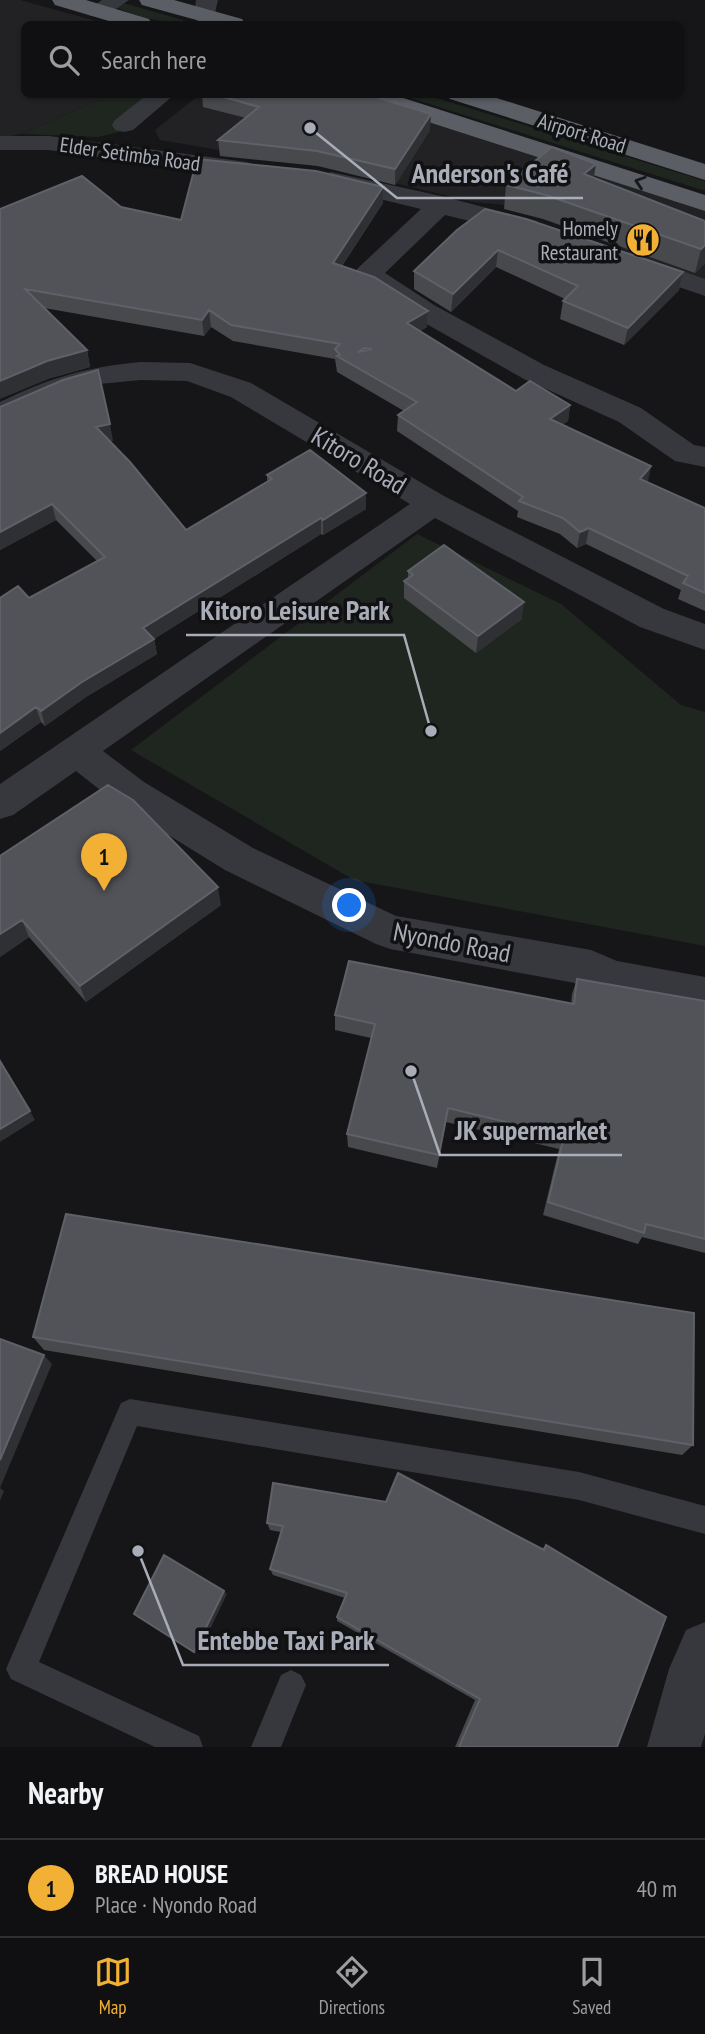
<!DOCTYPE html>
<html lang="en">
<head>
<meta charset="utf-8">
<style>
	body { margin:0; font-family:"PT Sans Narrow",sans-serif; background:#19191b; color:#f1f3f6 }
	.you { position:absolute; left:350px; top:906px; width:24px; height:24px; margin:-18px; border:5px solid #fff; border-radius:50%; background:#1a73e8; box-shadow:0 0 0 10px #1a73e833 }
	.badge { display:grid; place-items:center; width:46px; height:46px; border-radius:50%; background:#f2b134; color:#111; font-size:23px; font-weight:700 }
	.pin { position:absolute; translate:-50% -58px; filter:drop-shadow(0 2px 4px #0008) }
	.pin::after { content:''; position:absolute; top:37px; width:24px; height:21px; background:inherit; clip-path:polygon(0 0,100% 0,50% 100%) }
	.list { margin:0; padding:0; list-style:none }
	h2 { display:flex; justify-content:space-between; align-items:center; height:91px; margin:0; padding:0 28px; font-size:30px }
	h2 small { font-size:23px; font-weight:400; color:#9c9d9f }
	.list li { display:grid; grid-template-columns:46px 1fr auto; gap:21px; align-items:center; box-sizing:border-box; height:98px; padding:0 28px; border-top:2px solid #303032 }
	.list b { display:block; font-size:26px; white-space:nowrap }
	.list p { margin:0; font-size:23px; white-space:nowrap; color:#9c9d9f }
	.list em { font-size:23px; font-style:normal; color:#9c9d9f }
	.icon { flex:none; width:38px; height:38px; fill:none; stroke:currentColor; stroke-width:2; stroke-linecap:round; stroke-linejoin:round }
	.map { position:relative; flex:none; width:705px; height:1747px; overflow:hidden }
	.search { position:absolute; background:#101012; box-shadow:0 2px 5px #0004; left:21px; right:21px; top:21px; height:77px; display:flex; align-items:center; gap:18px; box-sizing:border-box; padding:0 24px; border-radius:10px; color:#9c9d9f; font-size:26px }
	.sheet { height:189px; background:#101012 }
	nav { display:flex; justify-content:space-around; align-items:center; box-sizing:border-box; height:98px; border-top:2px solid #303032; background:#101012; font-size:19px; color:#9c9d9f }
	nav a { display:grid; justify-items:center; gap:4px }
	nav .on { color:#f2b134 }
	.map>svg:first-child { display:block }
	.built { fill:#222225 }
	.green { fill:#1e261f }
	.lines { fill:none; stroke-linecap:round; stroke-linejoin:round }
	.service { fill:#37383d; fill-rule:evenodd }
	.minor { fill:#37383d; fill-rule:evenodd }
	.trunk { fill:#5b5e65; fill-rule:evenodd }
	.wall { fill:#47494d }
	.shaded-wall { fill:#2f3033 }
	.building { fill:#525359; stroke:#5f6168; stroke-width:2; fill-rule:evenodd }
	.oneway { stroke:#18191b }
	.labels { text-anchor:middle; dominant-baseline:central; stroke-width:7; stroke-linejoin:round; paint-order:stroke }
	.far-street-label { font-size:21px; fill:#a8adb8; stroke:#111113 }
	.far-poi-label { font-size:21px; fill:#a8adb8; stroke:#111113; text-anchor:end }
	.street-label { font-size:26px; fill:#a8adb8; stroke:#111113 }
	.leader { fill:none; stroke:#a8adb8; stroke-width:2.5 }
	.callout-dot { fill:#a8adb8; stroke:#111113; stroke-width:2.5 }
	.callout-label { font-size:28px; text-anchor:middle; font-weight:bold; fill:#a8adb8; stroke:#111113; stroke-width:7; stroke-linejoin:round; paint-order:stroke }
</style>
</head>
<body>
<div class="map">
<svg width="705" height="1747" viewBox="0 0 705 1747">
	<rect width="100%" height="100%" fill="#161618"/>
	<path class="built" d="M0 0H20L107 24H24V94L104 95 97 101 21 134 0 138Z
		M199 95H343L705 203V285L524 207 474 202 344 171 160 140 155 130Z"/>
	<path class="green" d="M117 3 127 4 197 24C167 24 142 19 115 7Z
		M104 95H164L127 130 98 137 21 134 97 101Z
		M401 95H427L705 181V191Z
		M417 534 561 604 681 705 705 712V946L354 880 131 750Z"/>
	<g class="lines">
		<path class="service" d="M130 1399 579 1472 705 1506V1534L579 1500 137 1426 39 1662 199 1736 203 1747H155L11 1679 6 1669 121 1403Z
			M291 1670 301 1675 306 1685 281 1747H251L281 1675Z"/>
		<path class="minor" d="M102 0H129L106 16H90L87 11Z
			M196 0H218L213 21H197L194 16Z
			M148 94H175L133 130 124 132 115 130 112 125 115 120Z
			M0 136H49L247 162 256 165 260 170 256 175 247 178 49 150H0Z
			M331 172 441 196 537 221 541 227 537 233 528 235 445 215 385 273 434 305 544 365 641 408 694 445 705 447V467L675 461 619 422 524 379 414 317 358 280 354 274 358 268 421 209 322 185 318 180 322 175Z
			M631 253 705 279V296L621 267 618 261 621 255Z
			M141 362 190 363 251 383 444 496 664 609 705 624V650L640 627 435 518 103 751 144 782 253 848 396 916 591 950 617 961 705 977V1013L613 996 586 985 390 949 376 944 225 870 118 804 76 771 13 815 0 819V784L410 504 231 397 187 381 141 380 99 384 66 394 0 424V402C50 378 85 367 141 362Z
			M705 1622V1734L701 1747H647L669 1669 686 1630Z"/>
		<path class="trunk" d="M52 0H86L149 19 152 24H119L55 5Z
			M139 0H174L242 19 245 24H211L142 5Z
			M353 94H391L705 195V211L357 99Z
			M446 94H484L705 164V180L450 99Z"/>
	</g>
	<path class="wall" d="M202 94H366L430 130 395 185 318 166 220 156 218 140 246 118 203 107Z
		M594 178 705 221V263L695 273 543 219 504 209 506 185Z
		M383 187V203L342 266 428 311 427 327 420 331 516 391 570 405 568 421 562 425 648 482 705 508V611L678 599 681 590 586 544 577 548 560 534 517 517 518 511 397 431 398 415 404 411 337 372 335 359 233 341 211 327 204 336 44 308 87 350 90 367 51 378 0 209 121 207 181 220Z
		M457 230 683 272 679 290 624 345 560 319 563 301 565 299 496 267 451 312 414 289V271Z
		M0 407 113 441H110L186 530 267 481V475L366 493V509L323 535 321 534 154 639 157 654 86 697 45 726 41 722 0 751 29 598 97 561 56 520 0 550Z
		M408 571 522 619 476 653 404 598V581L408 579Z
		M0 856 221 905 86 1002 29 937 0 957Z
		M577 979 705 1001V1253L642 1237 638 1244 543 1215 559 1149 446 1122 437 1168 348 1147 347 1134 371 1038 335 1030V1015L571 1004 572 994Z
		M33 1337 693 1445 682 1455 44 1350Z
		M267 1523 542 1549 546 1545 617 1747H455L475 1700 337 1621V1617L345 1598 273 1575 270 1569 281 1532 270 1530Z"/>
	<path class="shaded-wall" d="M431 114 430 130 395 185V169Z
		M596 164 592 189 584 174Z
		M383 187V203L333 279V263Z
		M705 245V263L695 273 701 249Z
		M498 250 496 267 451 312 453 294Z
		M683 272 679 290 624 345 628 328Z
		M209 310 211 327 204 336 202 320Z
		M428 311 427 327 406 340 407 323Z
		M87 350 90 367 51 378 0 399V381L47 361Z
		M570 405 568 421 547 435 550 419Z
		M110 424 113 441 99 443 96 427Z
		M651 466 648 482 640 479Z
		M366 493V509L323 535V520Z
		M52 504 56 520 0 550V532Z
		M321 518V534L146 644 143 628Z
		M589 528 586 544 577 548 580 532Z
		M524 602 522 619 476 653 478 636Z
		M154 639 157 654 86 697 45 726 41 711 82 682Z
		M36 707 41 722 0 751V733Z
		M218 887 221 905 86 1002 80 986Z
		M22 920 29 937 0 957V934Z
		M30 1111 35 1120 0 1142V1129Z
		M44 1355 52 1364 0 1488 4 1491 0 1501V1460Z
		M224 1591 227 1594 198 1654 194 1652Z"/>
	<path class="building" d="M213 94H366L431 114 395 169 317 151 218 140 259 107Z
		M552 147 596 164 584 174 705 221V245L701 249 546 195 506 185Z
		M197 159 316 171 383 187 333 263 374 277 428 311 407 323 516 391 530 381 570 405 550 419 651 466 640 479 705 508V593L683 583 688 576 589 528 580 532 563 518 519 501 523 497 398 415 417 402 337 356 340 355 335 349 340 344 231 325 209 310 202 320 25 289 87 350 47 361 0 381V209L82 176 121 207 181 220ZM364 348 372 349 358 352Z
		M485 209 526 219 683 272 628 328 563 301 578 286 498 250 453 294 414 271 457 230Z
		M98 370 110 424 96 427 130 462 186 530 272 479 267 475 310 450 366 493 323 520 321 518 143 628 154 639 82 682 41 711 36 707 0 733V598L18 586 29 598 105 557 52 504 0 532V407L63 380Z
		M444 545 524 602 478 636 404 581 413 575 408 571Z
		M108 785 133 800 218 887 80 986 22 920 0 934V856Z
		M349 961 574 1004 577 979 705 1001V1239L646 1224 644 1233 548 1202 564 1136 448 1108 439 1155 347 1134 375 1024 335 1015Z
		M0 1061 30 1111 0 1129Z
		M66 1214 694 1313 693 1445 33 1337Z
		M0 1339 44 1355 0 1460Z
		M398 1473 544 1550 546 1545 666 1617 617 1747H459L480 1699 337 1617 347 1593 270 1569 283 1526 267 1523 273 1483 386 1502Z
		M164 1555 224 1591 194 1652 134 1614Z"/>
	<defs><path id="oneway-chevron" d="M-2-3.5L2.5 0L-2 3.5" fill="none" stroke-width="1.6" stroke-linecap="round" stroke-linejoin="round" transform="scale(1.75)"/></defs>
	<use class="oneway" href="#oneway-chevron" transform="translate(640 182) rotate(-162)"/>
	<defs>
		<g id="restaurant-disc" transform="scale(1.75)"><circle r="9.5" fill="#f2b134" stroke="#111113"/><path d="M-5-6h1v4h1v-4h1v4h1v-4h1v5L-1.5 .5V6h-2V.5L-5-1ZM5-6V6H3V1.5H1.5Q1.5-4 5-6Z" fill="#111"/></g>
	</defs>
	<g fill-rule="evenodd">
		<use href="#restaurant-disc" x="643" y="240"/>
	</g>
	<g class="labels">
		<g class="far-street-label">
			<text transform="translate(582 133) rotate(17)">Airport Road</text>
			<text transform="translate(130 154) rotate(8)">Elder Setimba Road</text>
		</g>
		<g class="far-poi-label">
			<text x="618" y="228">Homely<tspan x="618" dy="24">Restaurant</tspan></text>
		</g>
		<g class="street-label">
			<text transform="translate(359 460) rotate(31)">Kitoro Road</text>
			<text transform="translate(452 942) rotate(11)">Nyondo Road</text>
		</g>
	</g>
	<path class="leader" d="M310 128L397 198H583M431 731L404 635H186M411 1071L440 1155H622M138 1551L183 1665H389"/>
	<g class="callout-dot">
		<circle cx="310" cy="128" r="7"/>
		<circle cx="431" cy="731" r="7"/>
		<circle cx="411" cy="1071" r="7"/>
		<circle cx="138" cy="1551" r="7"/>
	</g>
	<g class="callout-label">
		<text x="490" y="183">Anderson's Café</text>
		<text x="295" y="620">Kitoro Leisure Park</text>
		<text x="531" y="1140">JK supermarket</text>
		<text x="286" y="1650">Entebbe Taxi Park</text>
	</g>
</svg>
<div class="you"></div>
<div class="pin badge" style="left:104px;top:891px">1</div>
<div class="search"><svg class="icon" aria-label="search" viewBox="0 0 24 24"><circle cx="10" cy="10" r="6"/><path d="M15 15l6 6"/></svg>Search here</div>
</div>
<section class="sheet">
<h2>Nearby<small></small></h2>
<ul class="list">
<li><span class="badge">1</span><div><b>BREAD HOUSE</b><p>Place · Nyondo Road</p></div><em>40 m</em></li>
</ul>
</section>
<nav>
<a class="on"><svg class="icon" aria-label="map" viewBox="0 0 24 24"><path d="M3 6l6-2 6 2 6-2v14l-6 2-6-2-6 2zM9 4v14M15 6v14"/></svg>Map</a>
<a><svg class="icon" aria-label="directions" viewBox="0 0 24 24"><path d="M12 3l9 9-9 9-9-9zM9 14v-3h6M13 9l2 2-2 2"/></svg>Directions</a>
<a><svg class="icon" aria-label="saved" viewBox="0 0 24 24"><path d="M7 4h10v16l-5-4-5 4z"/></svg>Saved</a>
</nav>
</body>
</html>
